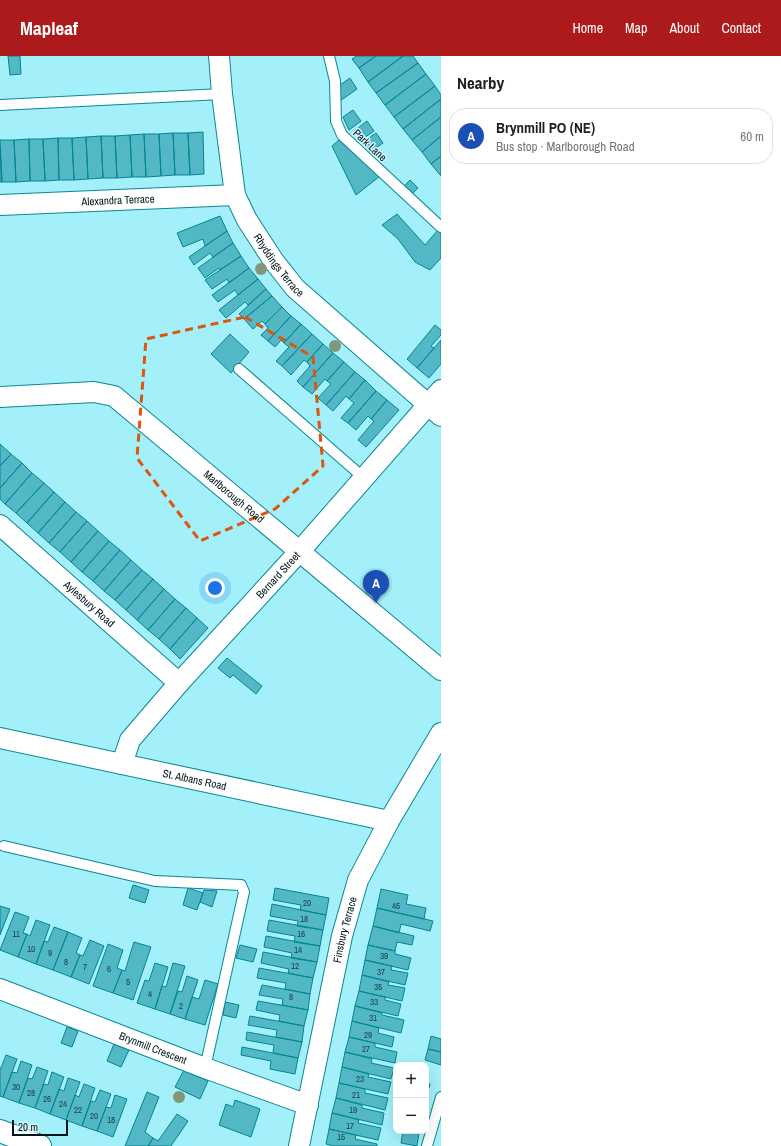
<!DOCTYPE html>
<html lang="en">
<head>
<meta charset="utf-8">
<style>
	body { margin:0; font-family:"Archivo Narrow",sans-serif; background:#f2f2f2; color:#202124 }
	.controls { position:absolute; right:12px; bottom:12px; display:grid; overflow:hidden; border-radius:8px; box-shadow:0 4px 16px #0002 }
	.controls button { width:36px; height:36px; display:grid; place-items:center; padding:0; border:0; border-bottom:1px solid #e0e0e0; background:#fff; color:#202124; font:20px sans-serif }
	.scale { position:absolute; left:12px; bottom:10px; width:56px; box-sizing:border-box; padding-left:4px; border:2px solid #02171a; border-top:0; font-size:11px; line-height:14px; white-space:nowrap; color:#02171a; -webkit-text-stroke:3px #d1f6fb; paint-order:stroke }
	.you { position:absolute; left:215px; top:532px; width:14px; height:14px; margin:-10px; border:3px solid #fff; border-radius:50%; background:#1a73e8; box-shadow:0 0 0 6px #1a73e833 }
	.badge { display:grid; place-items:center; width:26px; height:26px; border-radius:50%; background:#ac1a1c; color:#fff; font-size:13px; font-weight:700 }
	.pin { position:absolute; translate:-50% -33px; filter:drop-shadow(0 1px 2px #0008) }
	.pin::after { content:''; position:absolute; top:21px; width:14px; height:12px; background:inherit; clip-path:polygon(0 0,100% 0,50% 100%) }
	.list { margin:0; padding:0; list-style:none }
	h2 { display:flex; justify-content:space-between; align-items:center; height:52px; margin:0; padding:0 16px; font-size:17px }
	h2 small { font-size:13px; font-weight:400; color:#757577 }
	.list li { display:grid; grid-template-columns:26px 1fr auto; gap:12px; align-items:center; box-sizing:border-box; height:56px; margin:0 8px 8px; padding:0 8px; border:1px solid #e0e0e0; border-radius:16px }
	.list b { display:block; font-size:15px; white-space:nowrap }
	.list p { margin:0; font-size:13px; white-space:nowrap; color:#757577 }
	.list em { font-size:13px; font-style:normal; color:#757577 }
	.map { position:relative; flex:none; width:441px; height:1090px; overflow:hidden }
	header { display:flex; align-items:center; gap:24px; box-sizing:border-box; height:56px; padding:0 20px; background:#ac1a1c; color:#fff }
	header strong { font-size:19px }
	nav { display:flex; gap:22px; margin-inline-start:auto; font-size:14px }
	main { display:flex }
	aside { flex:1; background:#fff }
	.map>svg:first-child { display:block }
	.building { fill:#52b8c6; stroke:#038592 }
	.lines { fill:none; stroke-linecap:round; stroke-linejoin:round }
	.lane-casing { stroke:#0a8794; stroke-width:12 }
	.street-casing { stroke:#0a8794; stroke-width:22 }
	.secondary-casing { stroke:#0a8794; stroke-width:24 }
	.lane { stroke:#fff; stroke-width:10 }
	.street { stroke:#fff; stroke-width:20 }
	.secondary { stroke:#fff; stroke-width:22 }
	.tree { fill:#819777 }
	.marked { fill:none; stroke:#dc560d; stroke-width:3; stroke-dasharray:8 5; stroke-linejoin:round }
	.labels { text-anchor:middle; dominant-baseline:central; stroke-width:3; stroke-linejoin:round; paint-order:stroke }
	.number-label { font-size:9px; fill:#163f45 }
	.street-label { font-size:11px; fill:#02171a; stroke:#d1f6fb }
</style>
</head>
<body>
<header>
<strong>Mapleaf</strong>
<nav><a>Home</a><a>Map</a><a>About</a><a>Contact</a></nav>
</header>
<main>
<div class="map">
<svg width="441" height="1090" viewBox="0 0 441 1090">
	<rect width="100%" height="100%" fill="#a3f0fb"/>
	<path class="building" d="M8 0H20L21 18 10 19Z
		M356 0H376L359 12 352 3Z
		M376 0H403L368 26 359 12Z
		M403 0H413L418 7 376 37 368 26Z
		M418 7 426 18 385 49 376 37Z
		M426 18 435 30 394 61 385 49Z
		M350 22 357 33 340 45V29Z
		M435 30 441 39V43L403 73 394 61Z
		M441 43V61L412 84 403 73Z
		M353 54 361 65 349 74 343 61Z
		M441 61V80L422 96 412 84Z
		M367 65 374 75 361 84 354 75Z
		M203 76 204 118 190 119 188 77Z
		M173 77 175 119 161 120 159 78Z
		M173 77H188L190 119H175Z
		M376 77 383 87 370 96 363 86Z
		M144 78H159L161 120 146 121Z
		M144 78 146 121H132L130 79Z
		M130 79 132 121 117 122 115 80Z
		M101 80H115L117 122H103Z
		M101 80 103 122 88 123 86 81Z
		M441 80V100L431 108 422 96Z
		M86 81 88 123 74 124 72 82Z
		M58 82H72L74 124H59Z
		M58 82 59 124 45 125 43 83Z
		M29 83 30 125 16 126 14 84Z
		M29 83H43L45 125H30Z
		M0 84H14L16 126H2Z
		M339 84 380 120 356 139 332 90Z
		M0 92 2 126H0Z
		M441 100V120L431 108Z
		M410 124 418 132 412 138 404 130Z
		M397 158 425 189 438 174 441 177V202L430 214 415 206 398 183 382 169Z
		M220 160 227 175 205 190 203 183 183 191 177 177Z
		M227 175 233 187 213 201 210 197 194 209 189 201Z
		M233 187 241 200 220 214 219 212 205 222 198 212Z
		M241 200 249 212 229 227 227 223 212 233 205 224Z
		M249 212 258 223 238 239 235 234 218 246 212 239Z
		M258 223 266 233 248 249 245 246 226 262 219 254Z
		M266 233 272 240 244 263 239 258Z
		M272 240 282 251 265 268 262 265 253 273 244 263Z
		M282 251 291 260 268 285 261 279 268 272 265 268Z
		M291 260 301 268 284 287 281 284 275 291 268 285Z
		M301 268 312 278 282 310 276 305 289 291 284 287Z
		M435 269 441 274V279L431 290 434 292 417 312 407 303Z
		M230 278 249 296 231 317 211 298Z
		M312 278 323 288 307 306 304 304 291 319 282 310Z
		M441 284V308L429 322 417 312Z
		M323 288 333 297 303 331 297 325 310 310 307 306Z
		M333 297 344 306 327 325 325 323 312 338 303 331Z
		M344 306 355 316 326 349 318 342 331 328 327 325Z
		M355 316 365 324 349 343 346 340 333 355 326 349Z
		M365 324 376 335 348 367 341 362 354 347 349 343Z
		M376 335 387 344 371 363 368 360 356 374 348 367Z
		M387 344 399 354 366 391 358 384 374 365 371 363Z
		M0 388 11 398 0 410Z
		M11 398 22 407 0 432V410Z
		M22 407 32 417 5 448 0 443V432Z
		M32 417 44 427 16 457 5 448Z
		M44 427 54 436 27 467 16 457Z
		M54 436 65 446 38 477 27 467Z
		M65 446 76 456 49 487 38 477Z
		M76 456 87 465 60 496 49 487Z
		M87 465 98 475 71 506 60 496Z
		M98 475 109 485 82 516 71 506Z
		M109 485 120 494 93 525 82 516Z
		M120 494 131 504 104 535 93 525Z
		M131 504 142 514 115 544 104 535Z
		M142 514 153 523 126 554 115 544Z
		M153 523 164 533 137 564 126 554Z
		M164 533 175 543 148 574 137 564Z
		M175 543 186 552 159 583 148 574Z
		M186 552 197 562 170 593 159 583Z
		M197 562 208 572 180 603 170 593Z
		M227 602 262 630 256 638 233 619 230 622 218 612Z
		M133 829 149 834 145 847 129 842Z
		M188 832 203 837 197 854 183 849Z
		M275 832 329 842 326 859 300 854 301 849 273 844Z
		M381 833 408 839 406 848 426 852 424 863 377 852Z
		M204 834 217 835 212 851 200 846Z
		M272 848 326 859 323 874 297 870 298 865 270 860Z
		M0 850 10 853 0 879Z
		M377 852 433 865 430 875 401 868 399 877 373 870Z
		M15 856 29 861 23 877 27 878 18 901 0 894Z
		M36 864 50 869 36 908 18 901 27 878 30 880Z
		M269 864 323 874 320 890 294 886 295 880 267 875Z
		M373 870 414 880 412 889 397 886 395 895 368 889Z
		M54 871 68 876 53 914 36 908 44 885 48 886Z
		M68 876 82 882 76 897 80 899 71 921 53 914Z
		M266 880 320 890 317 906 291 902 292 897 264 891Z
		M90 884 104 890 89 928 71 921 80 899 83 900Z
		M134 886 151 891 133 944 113 937 122 914 125 915Z
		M108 888 123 894 117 912 122 914 113 937 93 930Z
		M240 889 257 893 253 906 236 902Z
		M368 889 395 895V898L411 902 408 914 365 904Z
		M263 896 317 906 313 922 288 917 289 913 261 907Z
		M365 904 392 910 391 914 408 917 405 929 362 919Z
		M155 907 168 911 155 953 137 947 145 924 149 925Z
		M173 907 185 910 170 958 155 953 162 930 166 931Z
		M259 912 313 922 310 938 285 933 286 927 257 922Z
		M362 919 389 926 388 929 405 932 402 945 359 935Z
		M187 920 198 924 185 963 170 958 178 935 182 936Z
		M205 924 218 928 205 969 185 963 192 941 199 943Z
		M262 929 310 938 308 954 282 949 283 943 259 939Z
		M359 935 385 941V944L401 948 398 960 355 950Z
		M258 945 308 954 304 970 279 965 280 959 256 954Z
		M225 946 239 949 236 962 223 959Z
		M355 950 382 957V959L404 964 401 977 352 965Z
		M250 960 304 970 302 986 276 981 277 974 248 969Z
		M352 965 379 972 378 977 394 981 392 991 349 981Z
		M67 971 78 975 72 991 61 987Z
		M247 976 302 986 298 1002 273 997 274 989 246 984Z
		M431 980 441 983V996L428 993Z
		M349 981 375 987V991L397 996 395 1007 345 996Z
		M114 988 129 994 121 1011 107 1005Z
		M242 991 298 1002 295 1018 270 1013 271 1005 241 999Z
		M428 993 441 996V1009L425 1004Z
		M345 996 372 1003 371 1007 394 1012 391 1023 342 1011Z
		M6 999 17 1003 3 1041 0 1040V1012H1Z
		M21 1005 32 1009 19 1047 3 1041 12 1016 17 1017Z
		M37 1011 48 1015 35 1052 19 1047 28 1022 32 1023Z
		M342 1011 369 1018 368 1021 391 1026 388 1038 339 1027Z
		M184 1014 208 1025 200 1043 175 1031Z
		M52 1016 64 1021 50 1058 35 1052 44 1028 48 1029Z
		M68 1022 80 1026 66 1064 50 1058 59 1033 64 1035Z
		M339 1027 365 1033V1037L388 1042 385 1054 336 1042Z
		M426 1027 430 1028 427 1039H426Z
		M84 1028 95 1032 82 1070 66 1064 75 1039 79 1041Z
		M100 1034 111 1038 97 1075 82 1070 91 1045 95 1046Z
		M147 1036 159 1041 145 1076 153 1082 148 1090H125Z
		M115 1039 127 1043 113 1081 97 1075 106 1051 111 1052Z
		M336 1042 362 1049V1052L384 1057 382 1069 332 1057Z
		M235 1044 260 1053 251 1081 219 1069 226 1048 233 1051Z
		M332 1057 359 1064 358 1067 381 1072 378 1084 329 1073Z
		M177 1058 188 1065 171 1090H148L153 1082 158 1085Z
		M329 1073 356 1079 355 1083 377 1088V1090H333L326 1088Z
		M403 1075 419 1077 417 1090 401 1087Z"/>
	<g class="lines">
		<g class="lane-casing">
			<path id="lane" d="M329 0 335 25 336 65 342 79 441 171
				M0 49 222 38
				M239 313 364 422
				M4 790 155 825 241 829 244 836 205 1012
				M427 1090 441 1041"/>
		</g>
		<g class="street-casing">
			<g id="street">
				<path id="s1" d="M219 0 222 38 235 139 247 164 273 204 295 232 441 360"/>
				<path id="s2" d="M0 149 235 139"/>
				<path id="s3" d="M0 341 94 336 114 340 441 614"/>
				<path id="s4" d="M0 469 179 627"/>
				<path id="s5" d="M0 682 389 765"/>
				<path id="s6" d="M122 708 130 684 179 627 299 496 441 334"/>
				<path id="s7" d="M0 933 205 1012 308 1049"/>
				<path id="s8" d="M299 1090 342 880 358 824 389 765 441 677"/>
			</g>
		</g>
		<g class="secondary-casing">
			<path id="secondary" d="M0 1075 40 1090"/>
		</g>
		<use href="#lane" class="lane"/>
		<use href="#street" class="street"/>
		<use href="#secondary" class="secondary"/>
	</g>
	<g class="tree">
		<circle cx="261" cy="213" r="6"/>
		<circle cx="335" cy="290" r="6"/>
		<circle cx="179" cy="1041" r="6"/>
	</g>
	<path class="marked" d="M245 261 313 301 323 410 275 453 200 485 137 402 146 283Z"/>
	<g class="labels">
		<g class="number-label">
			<text x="307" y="847">20</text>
			<text x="396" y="850">45</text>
			<text x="304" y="863">18</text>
			<text x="16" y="878">11</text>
			<text x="301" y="878">16</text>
			<text x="31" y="893">10</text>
			<text x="298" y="894">14</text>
			<text x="50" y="897">9</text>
			<text x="384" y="900">39</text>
			<text x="66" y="906">8</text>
			<text x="295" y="910">12</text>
			<text x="85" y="911">7</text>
			<text x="109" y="913">6</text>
			<text x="381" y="916">37</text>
			<text x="128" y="926">5</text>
			<text x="378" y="931">35</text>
			<text x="150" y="938">4</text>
			<text x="291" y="941">8</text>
			<text x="374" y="946">33</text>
			<text x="181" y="950">2</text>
			<text x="373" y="962">31</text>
			<text x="368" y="979">29</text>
			<text x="366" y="993">27</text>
			<text x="360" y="1023">23</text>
			<text x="16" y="1031">30</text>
			<text x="31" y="1037">28</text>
			<text x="356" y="1039">21</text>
			<text x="47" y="1043">26</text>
			<text x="63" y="1048">24</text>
			<text x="78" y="1054">22</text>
			<text x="353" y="1054">19</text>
			<text x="94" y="1060">20</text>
			<text x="111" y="1064">18</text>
			<text x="350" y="1070">17</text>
			<text x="341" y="1081">15</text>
		</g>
		<g class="street-label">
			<text transform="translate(370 89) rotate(43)">Park Lane</text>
			<text stroke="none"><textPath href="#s2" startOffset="118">Alexandra Terrace</textPath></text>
			<text stroke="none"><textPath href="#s1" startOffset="223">Rhyddings Terrace</textPath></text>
			<text stroke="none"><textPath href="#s3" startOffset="271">Marlborough Road</textPath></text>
			<text stroke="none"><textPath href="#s6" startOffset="247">Bernard Street</textPath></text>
			<text stroke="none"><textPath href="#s4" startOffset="119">Aylesbury Road</textPath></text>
			<text stroke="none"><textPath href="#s5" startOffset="199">St. Albans Road</textPath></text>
			<text stroke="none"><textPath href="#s8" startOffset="221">Finsbury Terrace</textPath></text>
			<text stroke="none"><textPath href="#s7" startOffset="164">Brynmill Crescent</textPath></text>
		</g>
	</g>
</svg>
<div class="controls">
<button>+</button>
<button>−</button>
</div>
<div class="scale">20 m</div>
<div class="you"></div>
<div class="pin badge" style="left:376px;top:547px;background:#1a4fb4">A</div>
</div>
<aside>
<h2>Nearby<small></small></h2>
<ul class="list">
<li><span class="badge" style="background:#1a4fb4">A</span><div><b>Brynmill PO (NE)</b><p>Bus stop · Marlborough Road</p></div><em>60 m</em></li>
</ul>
</aside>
</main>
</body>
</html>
